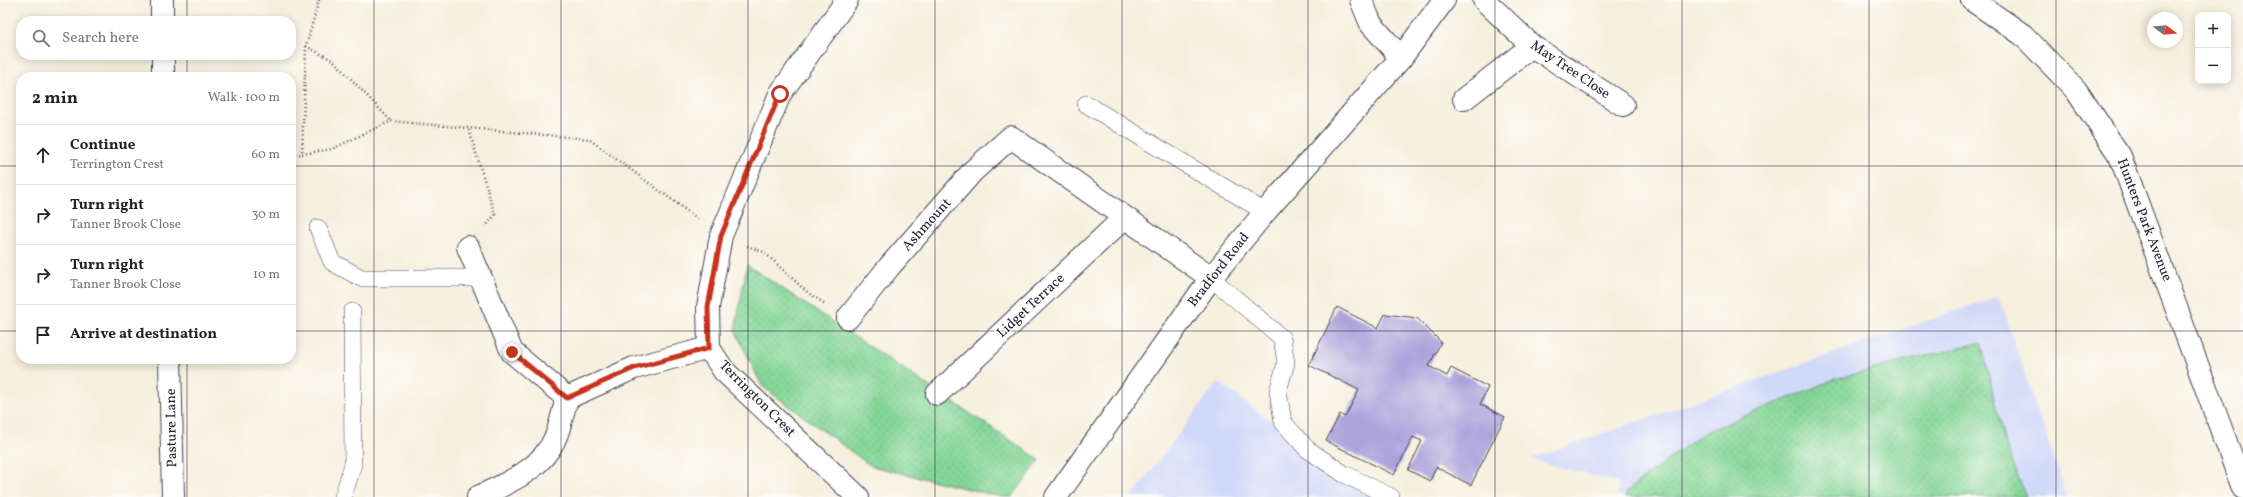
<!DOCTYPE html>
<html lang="en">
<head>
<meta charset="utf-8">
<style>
	body { margin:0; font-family:Vollkorn,serif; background:#f6f6f6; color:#222 }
	.controls { position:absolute; right:12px; top:12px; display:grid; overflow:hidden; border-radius:8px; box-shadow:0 2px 10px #0003 }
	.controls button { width:36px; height:36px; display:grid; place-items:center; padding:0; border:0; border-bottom:1px solid #e0e0e0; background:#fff; color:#222; font:20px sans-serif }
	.compass { position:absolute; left:2147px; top:12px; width:36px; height:36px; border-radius:50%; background:#fff; box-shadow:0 2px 10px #0003; rotate:106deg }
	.stop { position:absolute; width:12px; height:12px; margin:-9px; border:3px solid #c8321e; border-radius:50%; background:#fff }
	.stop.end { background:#c8321e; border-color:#fff; box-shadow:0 1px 4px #0008 }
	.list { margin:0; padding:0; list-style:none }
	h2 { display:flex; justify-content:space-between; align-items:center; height:52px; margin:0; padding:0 16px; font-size:17px }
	h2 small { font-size:13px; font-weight:400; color:#767676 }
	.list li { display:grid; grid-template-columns:26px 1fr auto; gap:12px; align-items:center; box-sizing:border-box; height:60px; padding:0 16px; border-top:1px solid #e0e0e0 }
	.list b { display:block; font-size:15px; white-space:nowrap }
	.list p { margin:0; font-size:13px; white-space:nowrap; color:#767676 }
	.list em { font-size:13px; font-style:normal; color:#767676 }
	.icon { flex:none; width:22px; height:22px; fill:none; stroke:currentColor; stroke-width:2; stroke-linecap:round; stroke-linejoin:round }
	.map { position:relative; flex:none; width:2243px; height:497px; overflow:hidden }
	.search { position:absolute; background:#fff; box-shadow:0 2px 10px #0003; left:16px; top:16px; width:280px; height:44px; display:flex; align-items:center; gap:10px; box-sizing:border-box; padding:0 14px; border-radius:16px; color:#767676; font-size:15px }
	.panel { position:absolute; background:#fff; box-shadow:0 2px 10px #0003; left:16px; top:72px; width:280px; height:292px; border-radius:16px }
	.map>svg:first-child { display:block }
	.built { fill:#d1d9f9 }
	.grass { fill:url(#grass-dots); stroke:#537c69 }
	.building { fill:#aca2dc }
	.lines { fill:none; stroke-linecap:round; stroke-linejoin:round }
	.lane-casing { stroke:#424153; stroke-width:18 }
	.street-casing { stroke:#424153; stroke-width:24 }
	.secondary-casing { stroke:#424153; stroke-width:24 }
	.path { stroke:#424153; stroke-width:2.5; stroke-dasharray:1 3; stroke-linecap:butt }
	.lane { stroke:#fff; stroke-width:17 }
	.street { stroke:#fff; stroke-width:22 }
	.secondary { stroke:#fff; stroke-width:22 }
	.route { stroke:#c8321e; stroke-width:5 }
	.grid { fill:none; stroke:#22223b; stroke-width:1; stroke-opacity:0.55 }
	.labels { text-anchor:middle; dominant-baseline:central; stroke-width:3; stroke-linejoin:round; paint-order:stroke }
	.street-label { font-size:14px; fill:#22223b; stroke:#fdfcf7 }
</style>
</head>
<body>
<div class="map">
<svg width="2243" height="497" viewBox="0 0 2243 497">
	<defs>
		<pattern id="grass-dots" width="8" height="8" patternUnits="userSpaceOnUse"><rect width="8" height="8" fill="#84d697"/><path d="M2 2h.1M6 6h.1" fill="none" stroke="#72b783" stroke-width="1.8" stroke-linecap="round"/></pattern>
	</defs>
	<rect width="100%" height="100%" fill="#fdfcf7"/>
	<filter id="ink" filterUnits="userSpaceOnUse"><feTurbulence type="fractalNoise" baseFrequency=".025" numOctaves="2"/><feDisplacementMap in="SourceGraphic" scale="8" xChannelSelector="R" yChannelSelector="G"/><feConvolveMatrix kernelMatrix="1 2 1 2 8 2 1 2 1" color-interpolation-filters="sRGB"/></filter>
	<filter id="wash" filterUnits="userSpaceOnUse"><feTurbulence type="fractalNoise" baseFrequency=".012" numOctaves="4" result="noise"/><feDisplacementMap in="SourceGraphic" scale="16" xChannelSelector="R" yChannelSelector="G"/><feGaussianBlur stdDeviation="0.9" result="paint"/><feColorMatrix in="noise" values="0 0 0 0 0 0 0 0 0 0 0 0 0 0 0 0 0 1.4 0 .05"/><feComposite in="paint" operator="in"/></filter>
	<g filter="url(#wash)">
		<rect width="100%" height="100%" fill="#f6efdd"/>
		<path class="built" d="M1998 296 2067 497H1617L1619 483 1530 459Z
			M1218 382 1374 497H1131Z"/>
		<path class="grass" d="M747 265 1040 460 1012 497H1002L871 466 762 386 735 330Z
			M1981 342 2004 440 2026 497H1625L1627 491 1703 433 1835 379Z"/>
		<g id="blocks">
			<path class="building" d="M1337 307 1378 328 1385 314 1417 318 1441 342 1429 366 1447 376 1451 368 1488 387 1480 404 1505 417 1471 485 1436 467 1430 481 1408 470 1422 441 1413 437 1394 475 1326 441 1340 414 1345 417 1359 390 1309 365Z"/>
		</g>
	</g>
	<g filter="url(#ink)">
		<use href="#blocks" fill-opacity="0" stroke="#424153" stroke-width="1"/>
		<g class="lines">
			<g class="lane-casing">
				<path id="lane" d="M1086 104 1265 212
					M318 228 332 262 361 278H481
					M1211 278 1282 338 1286 363 1278 391 1283 422 1307 449 1344 474 1391 497
					M343 497 353 464 352 312"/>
			</g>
			<g class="street-casing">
				<path id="street" d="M162 0V21
					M847 0 780 94 721 236 708 307 709 348 724 371 858 497
					M1361 0 1371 24 1401 58
					M1484 0 1532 46 1623 105
					M1972 0 2023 35 2076 90 2120 156 2243 488
					M163 55V77
					M1464 99 1532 46
					M468 247 512 352 567 398 634 368 709 348
					M848 318 889 267 973 171 1011 137 1211 278
					M170 359 173 497
					M937 394 1124 218
					M478 497C508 483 543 469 556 436 561 424 563 411 567 398"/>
			</g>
			<g class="secondary-casing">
				<path id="secondary" d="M1056 497 1211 278 1265 212 1401 58 1444 0"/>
			</g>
			<path class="path" d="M319 0 306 46 302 154 332 149 391 121 589 139 698 219
				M306 46 334 61 391 121
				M469 130 495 215 485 227
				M291 155 302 154
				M747 246 764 252 808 293 824 303"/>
			<use href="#lane" class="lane"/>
			<use href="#street" class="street"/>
			<use href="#secondary" class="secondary"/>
		</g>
	</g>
	<g class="lines" filter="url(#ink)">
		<path class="route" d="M512 352 567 398 634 368 709 348 708 307 721 236 780 94"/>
	</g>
	<path class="grid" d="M187 0V21M374 0V497M561 0V497M748 0V497M935 0V497M1122 0V497M1308 0V497M1495 0V497M1682 0V497M1869 0V497M2056 0V497M187 55V77M0 166H21M291 166H2243M0 331H21M291 331H2243M187 359V497"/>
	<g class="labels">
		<g class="street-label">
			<text transform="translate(1570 70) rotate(34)">May Tree Close</text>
			<text transform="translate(2144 220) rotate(69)">Hunters Park Avenue</text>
			<text transform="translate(927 225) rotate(-48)">Ashmount</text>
			<text transform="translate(1219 270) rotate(-52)">Bradford Road</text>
			<text transform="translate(1031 306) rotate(-43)">Lidget Terrace</text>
			<text transform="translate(757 399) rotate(45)">Terrington Crest</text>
			<text transform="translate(172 428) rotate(-91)">Pasture Lane</text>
		</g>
	</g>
</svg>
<div class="controls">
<button>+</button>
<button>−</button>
</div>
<svg class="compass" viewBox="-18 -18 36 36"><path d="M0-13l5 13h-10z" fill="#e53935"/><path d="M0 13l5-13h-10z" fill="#767676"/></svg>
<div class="stop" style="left:780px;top:94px"></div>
<div class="stop end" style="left:512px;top:352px"></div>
<div class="search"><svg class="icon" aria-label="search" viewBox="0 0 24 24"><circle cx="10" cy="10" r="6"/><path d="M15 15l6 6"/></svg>Search here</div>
<section class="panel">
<h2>2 min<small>Walk · 100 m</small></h2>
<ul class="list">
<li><svg class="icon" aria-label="ahead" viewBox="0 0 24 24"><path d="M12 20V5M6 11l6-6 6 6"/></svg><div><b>Continue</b><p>Terrington Crest</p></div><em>60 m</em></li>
<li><svg class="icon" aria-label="right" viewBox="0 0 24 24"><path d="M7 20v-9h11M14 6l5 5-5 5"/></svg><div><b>Turn right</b><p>Tanner Brook Close</p></div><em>30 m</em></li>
<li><svg class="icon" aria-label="right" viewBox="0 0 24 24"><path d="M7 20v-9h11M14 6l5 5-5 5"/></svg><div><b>Turn right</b><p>Tanner Brook Close</p></div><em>10 m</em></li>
<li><svg class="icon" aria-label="arrive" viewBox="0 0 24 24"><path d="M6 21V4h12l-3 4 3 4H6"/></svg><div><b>Arrive at destination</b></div></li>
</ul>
</section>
</div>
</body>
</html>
